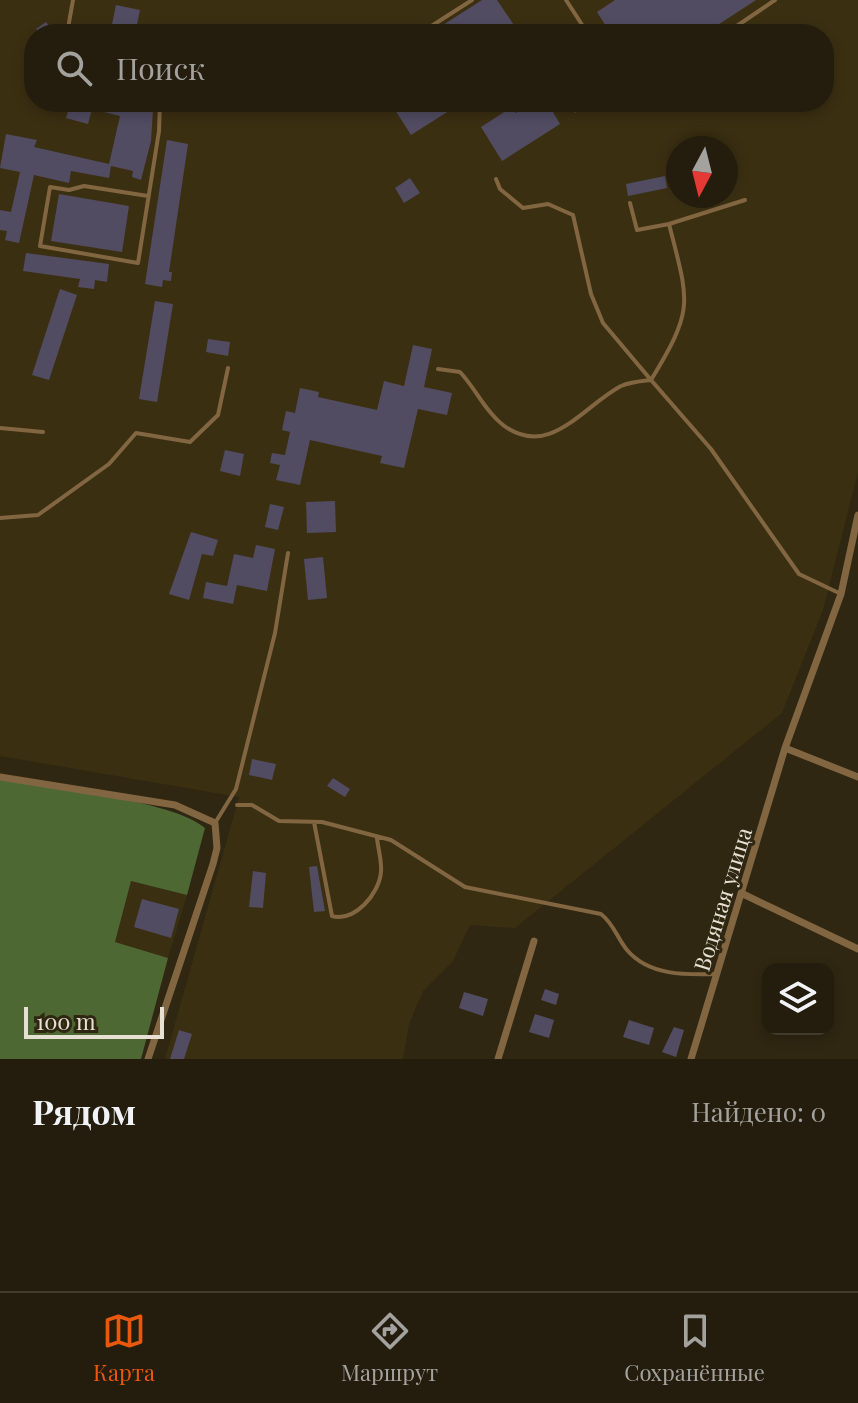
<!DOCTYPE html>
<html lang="ru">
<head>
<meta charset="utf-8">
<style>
	body { margin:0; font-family:"Playfair Display",serif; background:#302a1c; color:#f1f3f6 }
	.controls { position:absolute; right:24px; bottom:24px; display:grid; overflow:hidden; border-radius:16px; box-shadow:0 4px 12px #0003 }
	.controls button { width:72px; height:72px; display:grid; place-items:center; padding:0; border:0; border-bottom:2px solid #413b2e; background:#241d0e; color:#f1f3f6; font:40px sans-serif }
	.compass { position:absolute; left:666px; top:136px; width:72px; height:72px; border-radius:50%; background:#241d0e; box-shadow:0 4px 12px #0003; rotate:187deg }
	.scale { position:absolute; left:24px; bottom:20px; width:140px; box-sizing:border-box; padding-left:8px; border:4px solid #e7e1d4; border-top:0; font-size:22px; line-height:28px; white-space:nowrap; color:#e7e1d4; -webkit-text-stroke:6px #302712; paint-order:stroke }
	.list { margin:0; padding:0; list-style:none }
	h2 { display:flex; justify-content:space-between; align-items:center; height:104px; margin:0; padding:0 32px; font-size:34px }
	h2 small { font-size:26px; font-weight:400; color:#a3a29e }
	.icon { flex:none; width:44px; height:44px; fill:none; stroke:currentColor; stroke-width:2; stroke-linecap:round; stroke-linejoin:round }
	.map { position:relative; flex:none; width:858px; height:1059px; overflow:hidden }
	.search { position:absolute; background:#241d0e; box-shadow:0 4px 12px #0003; left:24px; right:24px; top:24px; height:88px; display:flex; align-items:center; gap:20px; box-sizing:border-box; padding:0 28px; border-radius:32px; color:#a3a29e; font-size:30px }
	.sheet { height:232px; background:#241d0e }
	nav { display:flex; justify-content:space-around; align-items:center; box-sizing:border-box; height:112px; border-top:2px solid #413b2e; background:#241d0e; font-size:22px; color:#a3a29e }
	nav a { display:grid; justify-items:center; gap:4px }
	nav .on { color:#ea580c }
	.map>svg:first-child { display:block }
	.built { fill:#3b2f12; fill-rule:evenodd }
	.forest { fill:#4e6834 }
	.building { fill:#514c62 }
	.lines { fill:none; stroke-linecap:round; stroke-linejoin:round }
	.lane { stroke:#826641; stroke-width:4 }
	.street { stroke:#826641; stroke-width:7 }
	.labels { text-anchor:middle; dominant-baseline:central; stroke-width:6; stroke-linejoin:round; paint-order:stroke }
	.street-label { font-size:22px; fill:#e7e1d4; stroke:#302712 }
</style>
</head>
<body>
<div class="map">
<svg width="858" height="1059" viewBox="0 0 858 1059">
	<rect width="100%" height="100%" fill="#302712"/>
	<path class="built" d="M0 0H858V472L823 610 782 713 515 928 470 925 453 961 423 991 409 1024 403 1059H165L239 797 0 756ZM34 34H824V102H34ZM678 148H726V196H678Z
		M131 880 187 895 168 958 115 942Z"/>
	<path class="forest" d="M0 780C47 788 173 800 205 828L187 895 131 881 115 942 168 958 141 1059H0Z"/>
	<path class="building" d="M482 0H497L520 34H429Z
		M615 0H756L704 34H611L597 12Z
		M116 5 140 10 135 34H110Z
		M46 22 55 34H40L36 29Z
		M74 25 103 31 102 34H73Z
		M71 102H137L153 110 151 141 141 180 132 177 133 171 111 166 109 178 71 171 69 183 34 175 19 243 5 240 7 231 0 230V210L11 212 20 172 0 168 6 134 37 140 34 147 109 164 120 116 92 109 88 124 66 118Z
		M390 102H463L411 135Z
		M535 102H547L560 124 502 161 481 127 512 107 516 113Z
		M568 102H592L575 113Z
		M167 140 188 144 169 272H172L171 281 163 280 162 287 145 284Z
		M665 176 667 188 628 196 626 184Z
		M410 178 420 193 404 203 395 188Z
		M59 194 129 206 122 252 51 241Z
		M26 253 109 264 107 282 95 280 94 289 78 287 80 279 23 271Z
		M60 289 77 295 49 380 32 375Z
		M155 301 173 304 157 402 139 399Z
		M208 339 230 342 228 356 206 352Z
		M413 345 432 349 424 387 452 393 447 415 418 409 404 468 380 463 382 456 310 440 300 485 276 480 280 465 270 463 272 453 285 455 290 432 282 430 286 411 295 413 300 388 319 392 318 397 377 410 384 381 404 386Z
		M225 450 244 454 240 476 220 471Z
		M335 501 336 532 307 533 306 502Z
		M270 504 284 507 278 530 265 527Z
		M191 532 218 540 213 556 202 554 189 600 169 594Z
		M256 545 275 549 267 591 237 585 233 604 203 598 206 582 227 586 234 554 253 558Z
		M323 557 327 598 308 600 304 559Z
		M252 759 276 764 272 780 249 775Z
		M333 778 350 789 345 797 327 786Z
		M317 866 325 911 314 912 309 867Z
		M253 871 266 873 263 908 249 907Z
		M142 899 179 909 171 938 134 927Z
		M545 989 559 994 556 1005 541 1000Z
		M464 992 488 999 483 1016 459 1008Z
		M535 1014 554 1020 549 1038 529 1032Z
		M629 1020 654 1028 649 1045 623 1037Z
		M674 1027 684 1030 676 1057 662 1052Z
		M179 1030 192 1034 184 1059H170Z"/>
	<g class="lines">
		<path class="lane" d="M566 0 588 34
			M67 34 73 0
			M419 34 472 0
			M725 34 775 0
			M496 179 500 189 523 208 548 204 573 215 591 294 603 323 651 380
			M148 196 84 186 69 190 50 187 40 246 138 263 159 131 160 102
			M630 203 637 230 669 224 745 200
			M669 224C689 303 695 308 651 380L711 449 799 574 841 594
			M438 369 460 372C476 389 485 411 503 425 549 460 583 406 621 386 630 382 642 381 651 380
			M0 428 43 432
			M0 518 38 515 109 464 136 433 190 442 218 415 228 368
			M237 805H252L279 821 322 822 391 840 465 887 601 914C614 924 617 938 627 950 649 976 686 975 717 974
			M314 822 332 916C355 922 379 894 381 872 382 861 378 849 377 838
			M215 823 236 789 275 633 288 553"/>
		<path class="street" d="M785 748 858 777
			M0 777 175 805 215 823 217 848 213 864 148 1059
			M743 894 858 949
			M498 1059 534 941
			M691 1059 785 748 841 594 858 515"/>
	</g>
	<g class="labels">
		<g class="street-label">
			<text transform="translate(722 899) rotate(-73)">Водяная улица</text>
		</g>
	</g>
</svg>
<div class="controls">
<button><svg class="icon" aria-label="layers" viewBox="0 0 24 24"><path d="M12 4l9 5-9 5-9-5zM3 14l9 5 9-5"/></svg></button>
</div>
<svg class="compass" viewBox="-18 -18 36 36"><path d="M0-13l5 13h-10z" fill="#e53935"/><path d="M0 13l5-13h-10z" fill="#a3a29e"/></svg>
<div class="scale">100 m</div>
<div class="search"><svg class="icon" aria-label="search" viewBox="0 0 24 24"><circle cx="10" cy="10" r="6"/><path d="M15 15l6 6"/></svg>Поиск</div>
</div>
<section class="sheet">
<h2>Рядом<small>Найдено: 0</small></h2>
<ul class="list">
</ul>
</section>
<nav>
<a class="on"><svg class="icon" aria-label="map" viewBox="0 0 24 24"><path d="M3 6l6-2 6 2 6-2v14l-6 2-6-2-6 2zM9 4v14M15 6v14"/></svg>Карта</a>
<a><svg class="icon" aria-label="directions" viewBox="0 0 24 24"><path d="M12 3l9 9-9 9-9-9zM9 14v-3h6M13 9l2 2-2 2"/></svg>Маршрут</a>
<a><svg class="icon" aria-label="saved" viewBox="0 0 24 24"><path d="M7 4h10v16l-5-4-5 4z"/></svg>Сохранённые</a>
</nav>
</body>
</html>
